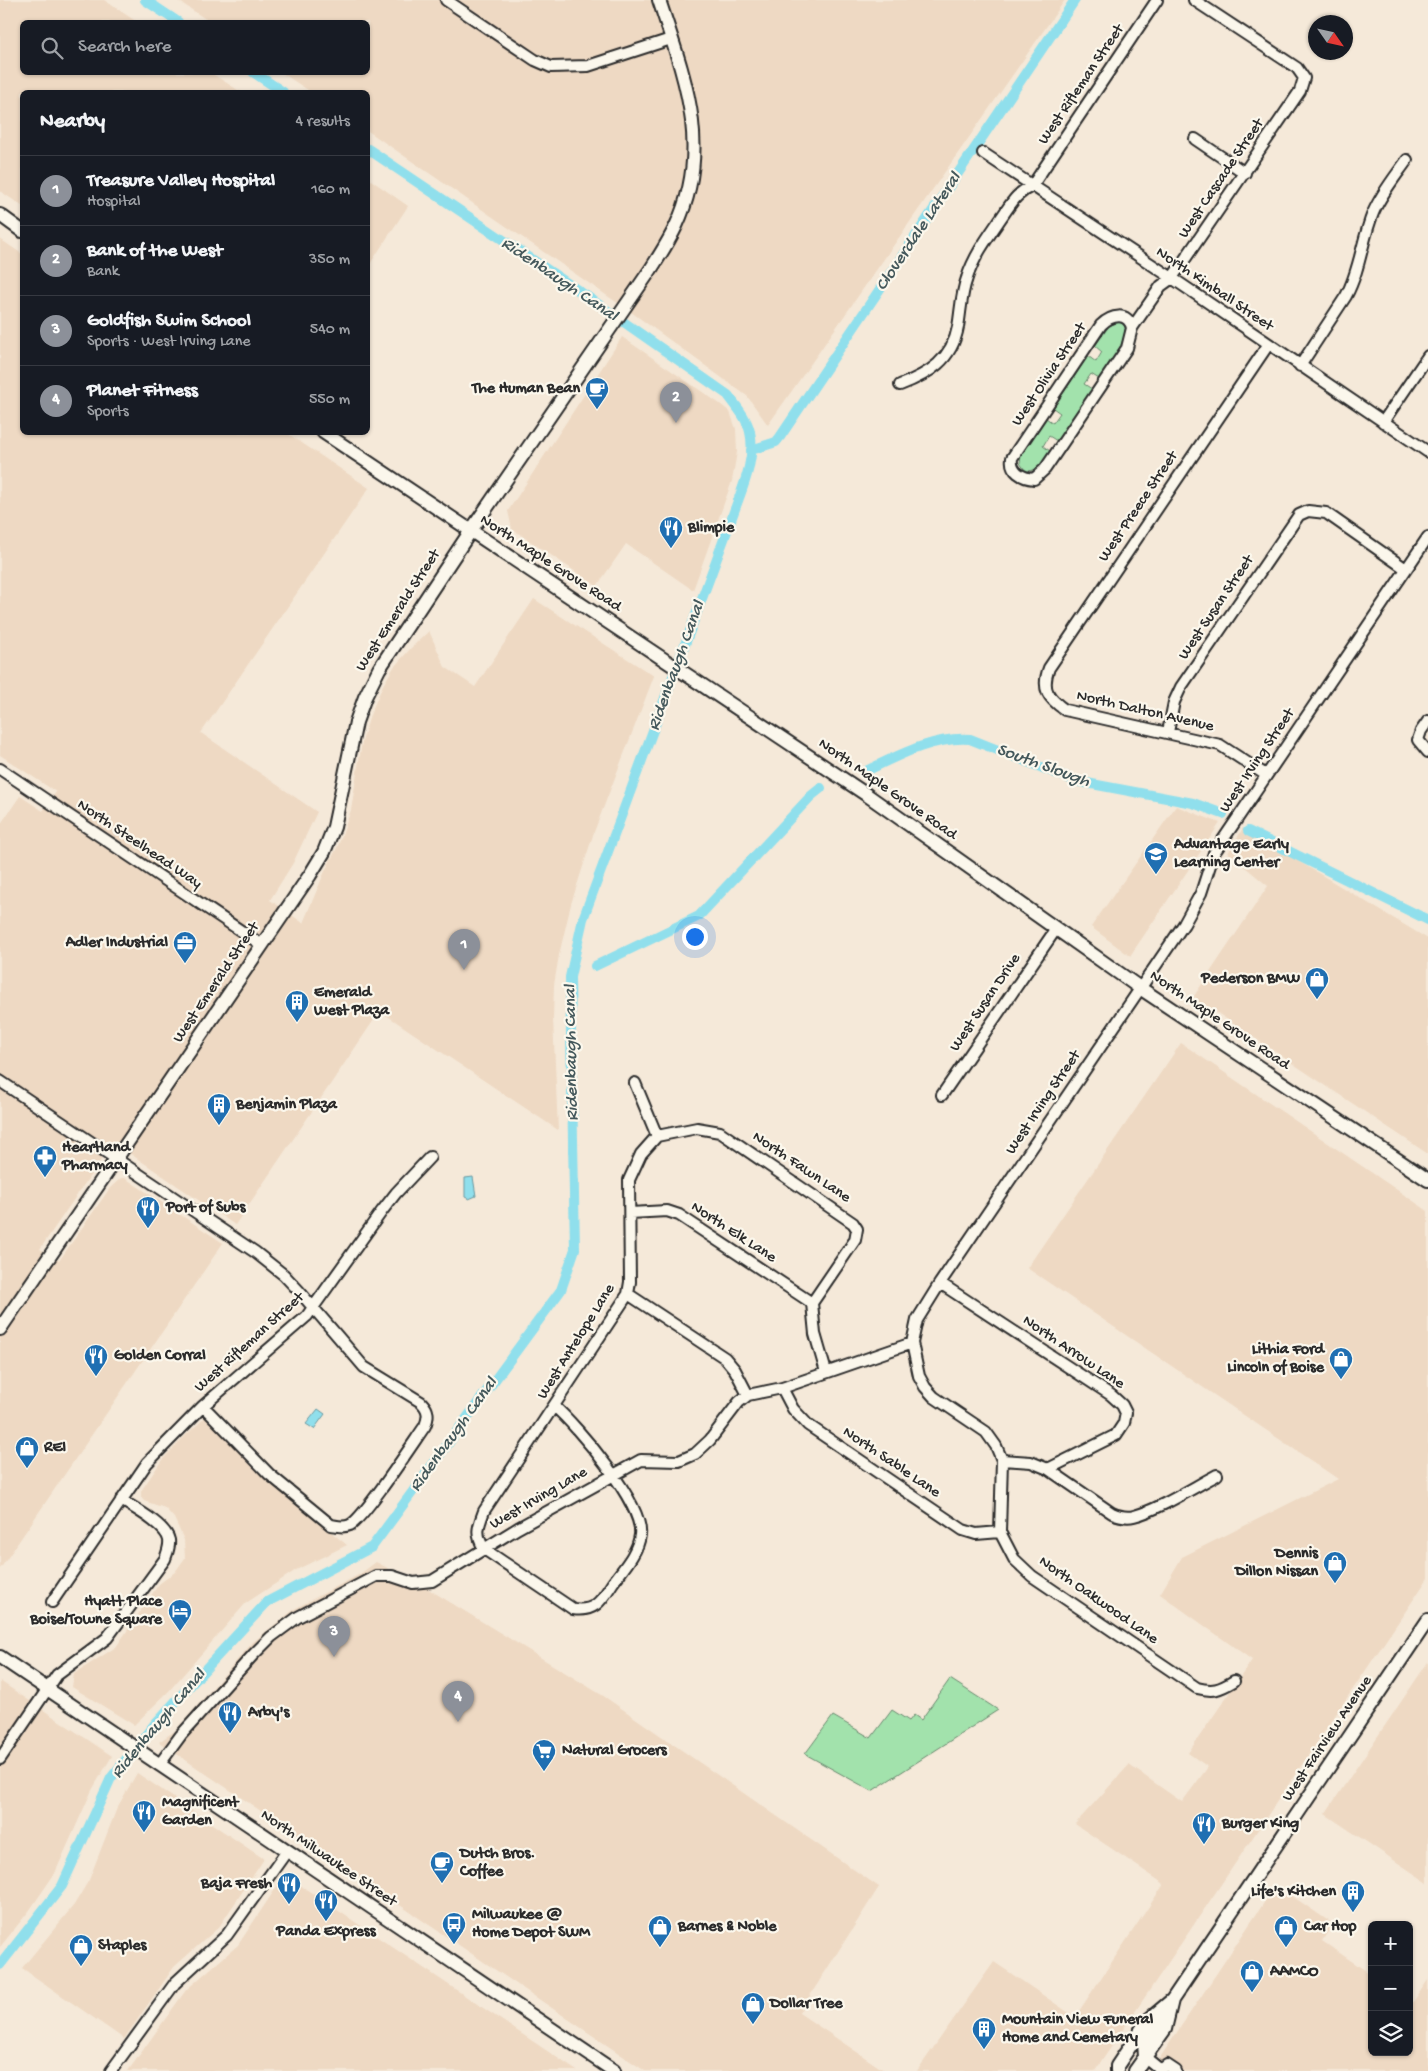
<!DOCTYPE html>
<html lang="en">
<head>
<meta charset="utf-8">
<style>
	body { margin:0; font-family:"Gochi Hand",sans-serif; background:#20242c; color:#f1f3f6 }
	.controls { position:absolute; right:15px; bottom:15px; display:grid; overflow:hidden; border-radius:8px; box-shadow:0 1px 4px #0004 }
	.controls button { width:45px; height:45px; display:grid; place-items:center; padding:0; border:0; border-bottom:1px solid #363941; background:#171b24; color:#f1f3f6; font:25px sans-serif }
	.compass { position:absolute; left:1308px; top:15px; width:45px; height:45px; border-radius:50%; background:#171b24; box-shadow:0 1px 4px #0004; rotate:124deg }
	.you { position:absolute; left:694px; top:936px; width:18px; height:18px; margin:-12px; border:4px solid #fff; border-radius:50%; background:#1a73e8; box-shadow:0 0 0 8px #1a73e833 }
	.badge { display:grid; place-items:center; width:32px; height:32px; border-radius:50%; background:#8c9099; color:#fff; font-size:16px; font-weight:700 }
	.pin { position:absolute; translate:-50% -41px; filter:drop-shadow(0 1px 2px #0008) }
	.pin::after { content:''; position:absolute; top:26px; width:18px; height:15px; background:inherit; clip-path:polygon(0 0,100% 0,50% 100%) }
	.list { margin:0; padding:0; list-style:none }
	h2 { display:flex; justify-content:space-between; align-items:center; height:65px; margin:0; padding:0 20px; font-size:21px }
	h2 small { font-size:16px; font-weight:400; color:#9ea1a6 }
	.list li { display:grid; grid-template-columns:32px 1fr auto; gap:15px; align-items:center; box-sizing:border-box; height:70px; padding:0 20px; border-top:1px solid #363941 }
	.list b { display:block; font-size:19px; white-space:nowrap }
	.list p { margin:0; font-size:16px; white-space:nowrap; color:#9ea1a6 }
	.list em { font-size:16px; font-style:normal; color:#9ea1a6 }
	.icon { flex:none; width:28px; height:28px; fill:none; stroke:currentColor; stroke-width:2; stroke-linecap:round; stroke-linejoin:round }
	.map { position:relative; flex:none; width:1428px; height:2071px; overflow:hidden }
	.search { position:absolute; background:#171b24; box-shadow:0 1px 4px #0004; left:20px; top:20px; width:350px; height:55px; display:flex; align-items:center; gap:12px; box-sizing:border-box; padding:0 18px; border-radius:8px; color:#9ea1a6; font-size:19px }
	.panel { position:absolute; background:#171b24; box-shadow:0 1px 4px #0004; left:20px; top:90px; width:350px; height:345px; border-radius:8px }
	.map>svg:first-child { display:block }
	.built { fill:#eed9c3 }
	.green { fill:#a2e2ac; stroke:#66866c }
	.water { fill:#90dfec; stroke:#68979f }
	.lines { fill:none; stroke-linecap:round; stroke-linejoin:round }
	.canal { stroke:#90dfec; stroke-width:10 }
	.minor-casing { stroke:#2b2b2b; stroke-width:14 }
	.major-casing { stroke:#2b2b2b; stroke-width:16 }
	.minor { stroke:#fbf7ec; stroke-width:10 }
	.major { stroke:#fbf7ec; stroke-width:12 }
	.labels { text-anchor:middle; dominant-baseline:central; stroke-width:4.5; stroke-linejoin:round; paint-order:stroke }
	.street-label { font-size:16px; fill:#2b2b2b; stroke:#fbf7ec }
	.poi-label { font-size:16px; font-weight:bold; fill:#2b2b2b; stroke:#fbf7ec; text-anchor:start }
	.water-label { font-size:18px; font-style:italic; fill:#44585b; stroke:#fbf7ec }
</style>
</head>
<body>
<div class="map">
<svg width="1428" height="2071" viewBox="0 0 1428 2071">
	<rect width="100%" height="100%" fill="#f5e9d9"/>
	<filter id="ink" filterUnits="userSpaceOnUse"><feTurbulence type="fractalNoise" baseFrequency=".02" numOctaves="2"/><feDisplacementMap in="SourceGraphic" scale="10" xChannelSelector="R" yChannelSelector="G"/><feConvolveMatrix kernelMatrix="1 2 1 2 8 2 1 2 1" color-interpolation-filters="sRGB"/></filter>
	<g filter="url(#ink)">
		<path class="built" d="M0 0H104L137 22H22V72L211 73 241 92H22V206L0 191Z
			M177 0H1065L768 425 747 396 638 317 368 131V92H311L282 73 368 72V22H210Z
			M368 178 408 206 368 267Z
			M0 239 22 254V432L287 433 369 488 201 733 317 812 293 863 270 900 303 923 325 871 338 846 351 810 362 742 370 715 383 685 394 667 412 647 429 631 445 667 475 687 534 599 654 676 594 832 571 904 559 955 554 985 553 1019 558 1130 380 1011 235 1225 113 1142 40 1249 59 1261 110 1188 121 1178H125L223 1243 0 1569V825L20 796 43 811 56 792 0 755Z
			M622 337 720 404 730 412 736 429 737 452 732 481 693 590 626 544 597 586 512 529 508 511Z
			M1176 806 1220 823 1130 956 1091 927Z
			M1243 828 1428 939V1154L1207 1006 1192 999 1268 886 1228 853Z
			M1181 1043 1428 1211V1578L1095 2071H917L994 1962 1075 2017 1164 1884 1075 1824 1129 1765 1182 1802 1208 1767 1188 1753 1252 1660 1160 1594 1182 1557 1338 1479 1027 1268Z
			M209 1414 264 1478 347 1545 296 1570 246 1603 168 1692 134 1725 72 1687 74 1674 116 1647 159 1584 175 1572 185 1558 184 1540 174 1518 165 1508 144 1501 141 1497V1491L162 1460 185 1436Z
			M376 1562 430 1590 605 1697 879 1887 799 2013 885 2071H645L159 1742 176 1730 253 1642 296 1608 360 1574Z
			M1428 1662V1883L1325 1814Z
			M0 1681 112 1756 92 1790 55 1873 29 1911 0 1947Z
			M137 1773 264 1859 219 1927 174 1967 124 2039 22 1968 74 1905 89 1880 117 1808Z
			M285 1878 291 1879 577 2071H128L186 1990 238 1945 280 1882Z
			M1276 1885 1333 1924 1322 1941 1372 1975V2052H1409V2000L1413 2002 1428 1980V2071H1151Z"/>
		<path class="green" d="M1118 322H1121L1125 327C1125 347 1109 363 1099 379L1091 374 1084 384 1092 389 1057 441 1049 436 1043 446 1050 451C1043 460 1038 474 1025 470L1020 463 1021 456 1046 418 1053 423 1060 413 1053 408 1088 356 1096 362 1102 352 1095 346 1109 326Z
			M950 1679 998 1710 872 1791 805 1754 833 1716 871 1738 892 1710 909 1721 914 1715 921 1720Z"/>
		<path class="water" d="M473 1177 476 1196 469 1199 465 1197V1178Z
			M318 1409 325 1414 314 1429 306 1424Z"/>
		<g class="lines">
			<path class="canal" d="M145 0 178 22
				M253 72 283 92
				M751 450 776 442 780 437 1075 0
				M868 770C899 755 935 736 970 739L1076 781 1193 803 1223 814
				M1248 831 1428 920
				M595 966 699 916 811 796 821 788
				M0 1965 62 1886 111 1778 154 1725 267 1602 372 1547 561 1290 575 1249 570 977 583 919 730 523C739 495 757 461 750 432 747 418 736 406 728 395L588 297 368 149"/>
			<g class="minor-casing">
				<path id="minor" d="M446 0 535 60 551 67 588 66 671 39
					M1195 139 1245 173
					M983 153 1172 278 1428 452
					M1132 328C1128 311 1111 315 1101 325L1012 458C1010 471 1022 478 1034 479L1045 469 1127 348 1132 328 1161 286 1172 278 1300 91 1304 78 1297 68 1194 0
					M1300 366 1346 296C1360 270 1362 240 1373 213 1381 194 1395 177 1407 160
					M900 385C929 374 952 360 958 327 961 310 961 294 967 278 974 256 988 237 1001 218 1011 204 1016 193 1032 186L1157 0
					M1383 422 1428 356
					M1428 721 1421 731 1418 740 1428 752
					M1168 732 1174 702 1181 687 1299 515 1308 511 1326 513 1406 569
					M0 769 262 945
					M1266 775 1220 745 1065 710C1048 698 1041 689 1049 668L1268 345
					M0 1081 255 1252 284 1275 299 1291 364 1367 421 1402C429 1410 429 1416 425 1426 413 1443 364 1518 350 1525 343 1528 338 1526 331 1525L269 1474 203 1406
					M635 1083 657 1136
					M942 1095 1056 929
					M657 1136 697 1128 720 1132 853 1223 857 1229 855 1240 812 1303 815 1334 826 1372
					M630 1213 667 1211 679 1215 812 1303
					M940 1283 1111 1395 1122 1405 1126 1413 1124 1423 1116 1435 1048 1469
					M628 1294 725 1358 735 1370 748 1395
					M912 1343 919 1376 925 1387 934 1397 986 1432 996 1446 1002 1460 1000 1532 1014 1559 1032 1576 1197 1688C1213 1692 1219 1690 1234 1681
					M782 1388 793 1409 808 1425 963 1530 976 1534 1000 1532
					M554 1406C577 1426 644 1504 640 1535 638 1553 622 1570 612 1584 601 1601 595 1612 573 1609L484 1549C475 1533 478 1527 484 1511L628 1294 630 1282 629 1180 641 1154 657 1136
					M1002 1460 1031 1462 1048 1469 1112 1513C1119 1516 1126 1518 1134 1516 1158 1510 1194 1487 1217 1475
					M52 1602 147 1463 203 1406 307 1316 382 1211 396 1193 430 1157
					M0 1759 57 1675 107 1638 165 1559C167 1553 170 1547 169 1540 166 1525 134 1508 121 1500
					M159 1765 181 1735 253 1655 271 1637 298 1617 376 1576H392L413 1583 432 1581 518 1528 641 1460 679 1461 695 1454 710 1440 739 1402 748 1395 782 1388 912 1343 917 1320 940 1283 1184 924 1201 893 1214 853 1428 537
					M1145 2057 1162 2071
					M1162 2069 1167 2065 1176 2071
					M111 2071 175 1983 227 1935 287 1851"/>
			</g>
			<g class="major-casing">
				<path id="major" d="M0 215 22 231
					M323 432 867 795 1140 988 1428 1180
					M0 1329 310 875 324 852 334 827 356 722 365 697 379 669 470 532 651 269C660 255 669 241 676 226 713 148 684 76 659 0
					M0 1657 614 2071
					M1145 2057 1144 2042 1163 2013
					M1117 2071V2066L1147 2021 1172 2000 1428 1620
					M1135 2071 1165 2029 1172 2000"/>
			</g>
			<use href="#minor" class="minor"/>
			<use href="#major" class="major"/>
		</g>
	</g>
	<defs>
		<g id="cafe-pin" transform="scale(1.25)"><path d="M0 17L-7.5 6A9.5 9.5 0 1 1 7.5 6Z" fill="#1f6fb2" stroke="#fbf7ec"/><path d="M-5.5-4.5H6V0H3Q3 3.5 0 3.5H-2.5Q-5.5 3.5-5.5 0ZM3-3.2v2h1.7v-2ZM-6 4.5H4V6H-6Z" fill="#fff"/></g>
		<g id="restaurant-pin" transform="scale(1.25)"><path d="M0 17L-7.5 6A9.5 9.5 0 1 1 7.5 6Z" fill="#1f6fb2" stroke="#fbf7ec"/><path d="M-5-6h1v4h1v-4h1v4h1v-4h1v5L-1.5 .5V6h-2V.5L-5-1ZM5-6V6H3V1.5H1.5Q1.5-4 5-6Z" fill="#fff"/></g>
		<g id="school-pin" transform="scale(1.25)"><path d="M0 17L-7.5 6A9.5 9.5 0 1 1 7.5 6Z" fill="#1f6fb2" stroke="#fbf7ec"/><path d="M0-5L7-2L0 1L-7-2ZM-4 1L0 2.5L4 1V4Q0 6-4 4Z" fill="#fff"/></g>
		<g id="office-pin" transform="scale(1.25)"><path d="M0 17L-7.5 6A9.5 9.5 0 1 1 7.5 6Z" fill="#1f6fb2" stroke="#fbf7ec"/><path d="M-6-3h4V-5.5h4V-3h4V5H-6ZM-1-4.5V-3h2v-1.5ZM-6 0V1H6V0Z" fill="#fff"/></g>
		<g id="shop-pin" transform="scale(1.25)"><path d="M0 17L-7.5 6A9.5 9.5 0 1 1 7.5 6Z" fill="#1f6fb2" stroke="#fbf7ec"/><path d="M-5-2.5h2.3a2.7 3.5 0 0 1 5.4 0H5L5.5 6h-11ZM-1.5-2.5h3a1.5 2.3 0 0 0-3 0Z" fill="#fff"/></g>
		<g id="building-pin" transform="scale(1.25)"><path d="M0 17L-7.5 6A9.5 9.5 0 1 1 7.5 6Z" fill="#1f6fb2" stroke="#fbf7ec"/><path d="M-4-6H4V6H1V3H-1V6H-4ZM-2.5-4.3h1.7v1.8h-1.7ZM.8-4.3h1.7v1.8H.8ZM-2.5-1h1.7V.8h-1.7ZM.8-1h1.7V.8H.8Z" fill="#fff"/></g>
		<g id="pharmacy-pin" transform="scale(1.25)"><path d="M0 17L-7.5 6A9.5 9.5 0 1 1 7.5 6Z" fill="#1f6fb2" stroke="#fbf7ec"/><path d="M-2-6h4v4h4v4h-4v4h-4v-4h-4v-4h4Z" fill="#fff"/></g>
		<g id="hotel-pin" transform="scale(1.25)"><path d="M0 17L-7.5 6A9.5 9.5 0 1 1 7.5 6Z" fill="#1f6fb2" stroke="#fbf7ec"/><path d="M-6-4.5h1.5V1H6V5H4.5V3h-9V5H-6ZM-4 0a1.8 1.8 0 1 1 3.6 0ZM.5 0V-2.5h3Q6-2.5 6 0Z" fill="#fff"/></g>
		<g id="supermarket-pin" transform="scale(1.25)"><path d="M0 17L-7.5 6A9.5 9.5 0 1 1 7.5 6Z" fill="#1f6fb2" stroke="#fbf7ec"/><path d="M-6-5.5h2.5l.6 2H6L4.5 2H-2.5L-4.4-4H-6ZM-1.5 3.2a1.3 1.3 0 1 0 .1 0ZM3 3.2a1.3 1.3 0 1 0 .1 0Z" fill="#fff"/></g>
		<g id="bus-pin" transform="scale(1.25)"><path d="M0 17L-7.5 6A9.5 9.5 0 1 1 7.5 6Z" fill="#1f6fb2" stroke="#fbf7ec"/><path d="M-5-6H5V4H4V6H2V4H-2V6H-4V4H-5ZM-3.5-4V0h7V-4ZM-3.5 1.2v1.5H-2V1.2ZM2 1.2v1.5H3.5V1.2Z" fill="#fff"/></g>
	</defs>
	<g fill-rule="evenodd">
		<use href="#cafe-pin" x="597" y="389"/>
		<use href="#restaurant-pin" x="671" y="528"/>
		<use href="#school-pin" x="1156" y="854"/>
		<use href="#office-pin" x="185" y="943"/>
		<use href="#shop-pin" x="1317" y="979"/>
		<use href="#building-pin" x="297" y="1002"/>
		<use href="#building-pin" x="219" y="1105"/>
		<use href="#pharmacy-pin" x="45" y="1157"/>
		<use href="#restaurant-pin" x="148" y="1208"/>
		<use href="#restaurant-pin" x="96" y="1356"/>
		<use href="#shop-pin" x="1341" y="1359"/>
		<use href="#shop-pin" x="27" y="1448"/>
		<use href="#shop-pin" x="1335" y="1563"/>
		<use href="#hotel-pin" x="180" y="1611"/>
		<use href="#restaurant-pin" x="230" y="1713"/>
		<use href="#supermarket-pin" x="544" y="1751"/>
		<use href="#restaurant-pin" x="144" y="1812"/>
		<use href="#restaurant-pin" x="1204" y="1824"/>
		<use href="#cafe-pin" x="442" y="1863"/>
		<use href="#restaurant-pin" x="289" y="1884"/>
		<use href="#building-pin" x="1353" y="1892"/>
		<use href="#restaurant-pin" x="326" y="1901"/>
		<use href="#bus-pin" x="454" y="1924"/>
		<use href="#shop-pin" x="660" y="1927"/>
		<use href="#shop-pin" x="1286" y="1927"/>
		<use href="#shop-pin" x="81" y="1946"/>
		<use href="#shop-pin" x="1252" y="1972"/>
		<use href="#shop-pin" x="753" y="2004"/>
		<use href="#building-pin" x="984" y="2029"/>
	</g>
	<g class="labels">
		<g class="street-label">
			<text transform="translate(1082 85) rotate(-56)">West Rifleman Street</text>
			<text transform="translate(1222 179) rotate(-56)">West Cascade Street</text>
			<text transform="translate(1214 290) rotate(34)">North Kimball Street</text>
			<text transform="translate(1050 375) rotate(-56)">West Olivia Street</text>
			<text transform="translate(1139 507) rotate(-56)">West Preece Street</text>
			<text transform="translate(550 564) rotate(33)">North Maple Grove Road</text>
			<text transform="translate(1217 608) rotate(-56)">West Susan Street</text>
			<text transform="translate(399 611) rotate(-57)">West Emerald Street</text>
			<text transform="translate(1145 712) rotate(13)">North Dalton Avenue</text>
			<text transform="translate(1258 761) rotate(-56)">West Irving Street</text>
			<text transform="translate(887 790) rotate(35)">North Maple Grove Road</text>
			<text transform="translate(139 845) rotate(34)">North Steelhead Way</text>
			<text transform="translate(217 983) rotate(-56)">West Emerald Street</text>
			<text transform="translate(986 1003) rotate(-56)">West Susan Drive</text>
			<text transform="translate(1219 1021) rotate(34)">North Maple Grove Road</text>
			<text transform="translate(1044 1103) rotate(-56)">West Irving Street</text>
			<text transform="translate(801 1168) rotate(34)">North Fawn Lane</text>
			<text transform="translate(733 1233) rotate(33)">North Elk Lane</text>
			<text transform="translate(577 1342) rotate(-58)">West Antelope Lane</text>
			<text transform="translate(250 1343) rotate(-42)">West Rifleman Street</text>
			<text transform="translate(1073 1353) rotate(34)">North Arrow Lane</text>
			<text transform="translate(891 1463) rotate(34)">North Sable Lane</text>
			<text transform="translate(539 1499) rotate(-30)">West Irving Lane</text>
			<text transform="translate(1098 1601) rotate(35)">North Oakwood Lane</text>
			<text transform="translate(1328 1739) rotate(-56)">West Fairview Avenue</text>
			<text transform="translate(328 1859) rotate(34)">North Milwaukee Street</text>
		</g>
		<g class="poi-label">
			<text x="580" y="389" text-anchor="end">The Human Bean</text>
			<text x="688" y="528">Blimpie</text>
			<text x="1174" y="845">Advantage Early<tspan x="1174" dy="18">Learning Center</tspan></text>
			<text x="168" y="943" text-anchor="end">Adler Industrial</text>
			<text x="1300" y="979" text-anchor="end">Pederson BMW</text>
			<text x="314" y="993">Emerald<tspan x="314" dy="18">West Plaza</tspan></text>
			<text x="236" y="1105">Benjamin Plaza</text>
			<text x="62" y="1148">Heartland<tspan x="62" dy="18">Pharmacy</tspan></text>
			<text x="166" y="1208">Port of Subs</text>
			<text x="1324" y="1350" text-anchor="end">Lithia Ford<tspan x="1324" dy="18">Lincoln of Boise</tspan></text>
			<text x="114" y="1356">Golden Corral</text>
			<text x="44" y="1448">REI</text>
			<text x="1318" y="1554" text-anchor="end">Dennis<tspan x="1318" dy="18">Dillon Nissan</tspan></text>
			<text x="162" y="1602" text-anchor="end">Hyatt Place<tspan x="162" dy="18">Boise/Towne Square</tspan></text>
			<text x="248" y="1713">Arby's</text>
			<text x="562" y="1751">Natural Grocers</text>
			<text x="162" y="1803">Magnificent<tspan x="162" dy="18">Garden</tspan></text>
			<text x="1222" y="1824">Burger King</text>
			<text x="460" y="1854">Dutch Bros.<tspan x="460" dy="18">Coffee</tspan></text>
			<text x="272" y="1884" text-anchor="end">Baja Fresh</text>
			<text x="1336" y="1892" text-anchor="end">Life's Kitchen</text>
			<text x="472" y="1915">Milwaukee @<tspan x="472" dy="18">Home Depot SWM</tspan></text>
			<text x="678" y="1927">Barnes &amp; Noble</text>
			<text x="1304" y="1927">Car Hop</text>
			<text x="326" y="1932" text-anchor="middle">Panda Express</text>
			<text x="98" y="1946">Staples</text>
			<text x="1270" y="1972">AAMCO</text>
			<text x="770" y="2004">Dollar Tree</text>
			<text x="1002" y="2020">Mountain View Funeral<tspan x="1002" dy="18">Home and Cemetary</tspan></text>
		</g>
		<g class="water-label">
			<text transform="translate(919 232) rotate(-56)">Cloverdale Lateral</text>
			<text transform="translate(559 280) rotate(34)">Ridenbaugh Canal</text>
			<text transform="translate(677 666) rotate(-70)">Ridenbaugh Canal</text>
			<text transform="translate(1043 766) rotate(20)">South Slough</text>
			<text transform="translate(572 1053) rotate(-91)">Ridenbaugh Canal</text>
			<text transform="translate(454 1435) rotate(-54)">Ridenbaugh Canal</text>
			<text transform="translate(159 1724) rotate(-50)">Ridenbaugh Canal</text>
		</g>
	</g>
</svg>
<div class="controls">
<button>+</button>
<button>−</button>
<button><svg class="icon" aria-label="layers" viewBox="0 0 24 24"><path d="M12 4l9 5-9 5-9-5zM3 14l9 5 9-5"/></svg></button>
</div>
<svg class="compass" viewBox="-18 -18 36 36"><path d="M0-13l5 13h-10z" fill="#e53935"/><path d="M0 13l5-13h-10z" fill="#9ea1a6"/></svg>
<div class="you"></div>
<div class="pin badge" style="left:464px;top:970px">1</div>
<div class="pin badge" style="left:676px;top:423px">2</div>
<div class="pin badge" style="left:334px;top:1657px">3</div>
<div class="pin badge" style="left:458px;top:1722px">4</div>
<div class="search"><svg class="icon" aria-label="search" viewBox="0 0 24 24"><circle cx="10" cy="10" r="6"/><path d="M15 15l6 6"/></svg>Search here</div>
<section class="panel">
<h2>Nearby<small>4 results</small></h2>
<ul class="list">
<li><span class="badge">1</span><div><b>Treasure Valley Hospital</b><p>Hospital</p></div><em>160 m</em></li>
<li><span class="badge">2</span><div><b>Bank of the West</b><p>Bank</p></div><em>350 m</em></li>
<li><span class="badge">3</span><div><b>Goldfish Swim School</b><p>Sports · West Irving Lane</p></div><em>540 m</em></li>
<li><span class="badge">4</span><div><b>Planet Fitness</b><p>Sports</p></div><em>550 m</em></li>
</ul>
</section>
</div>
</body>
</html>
